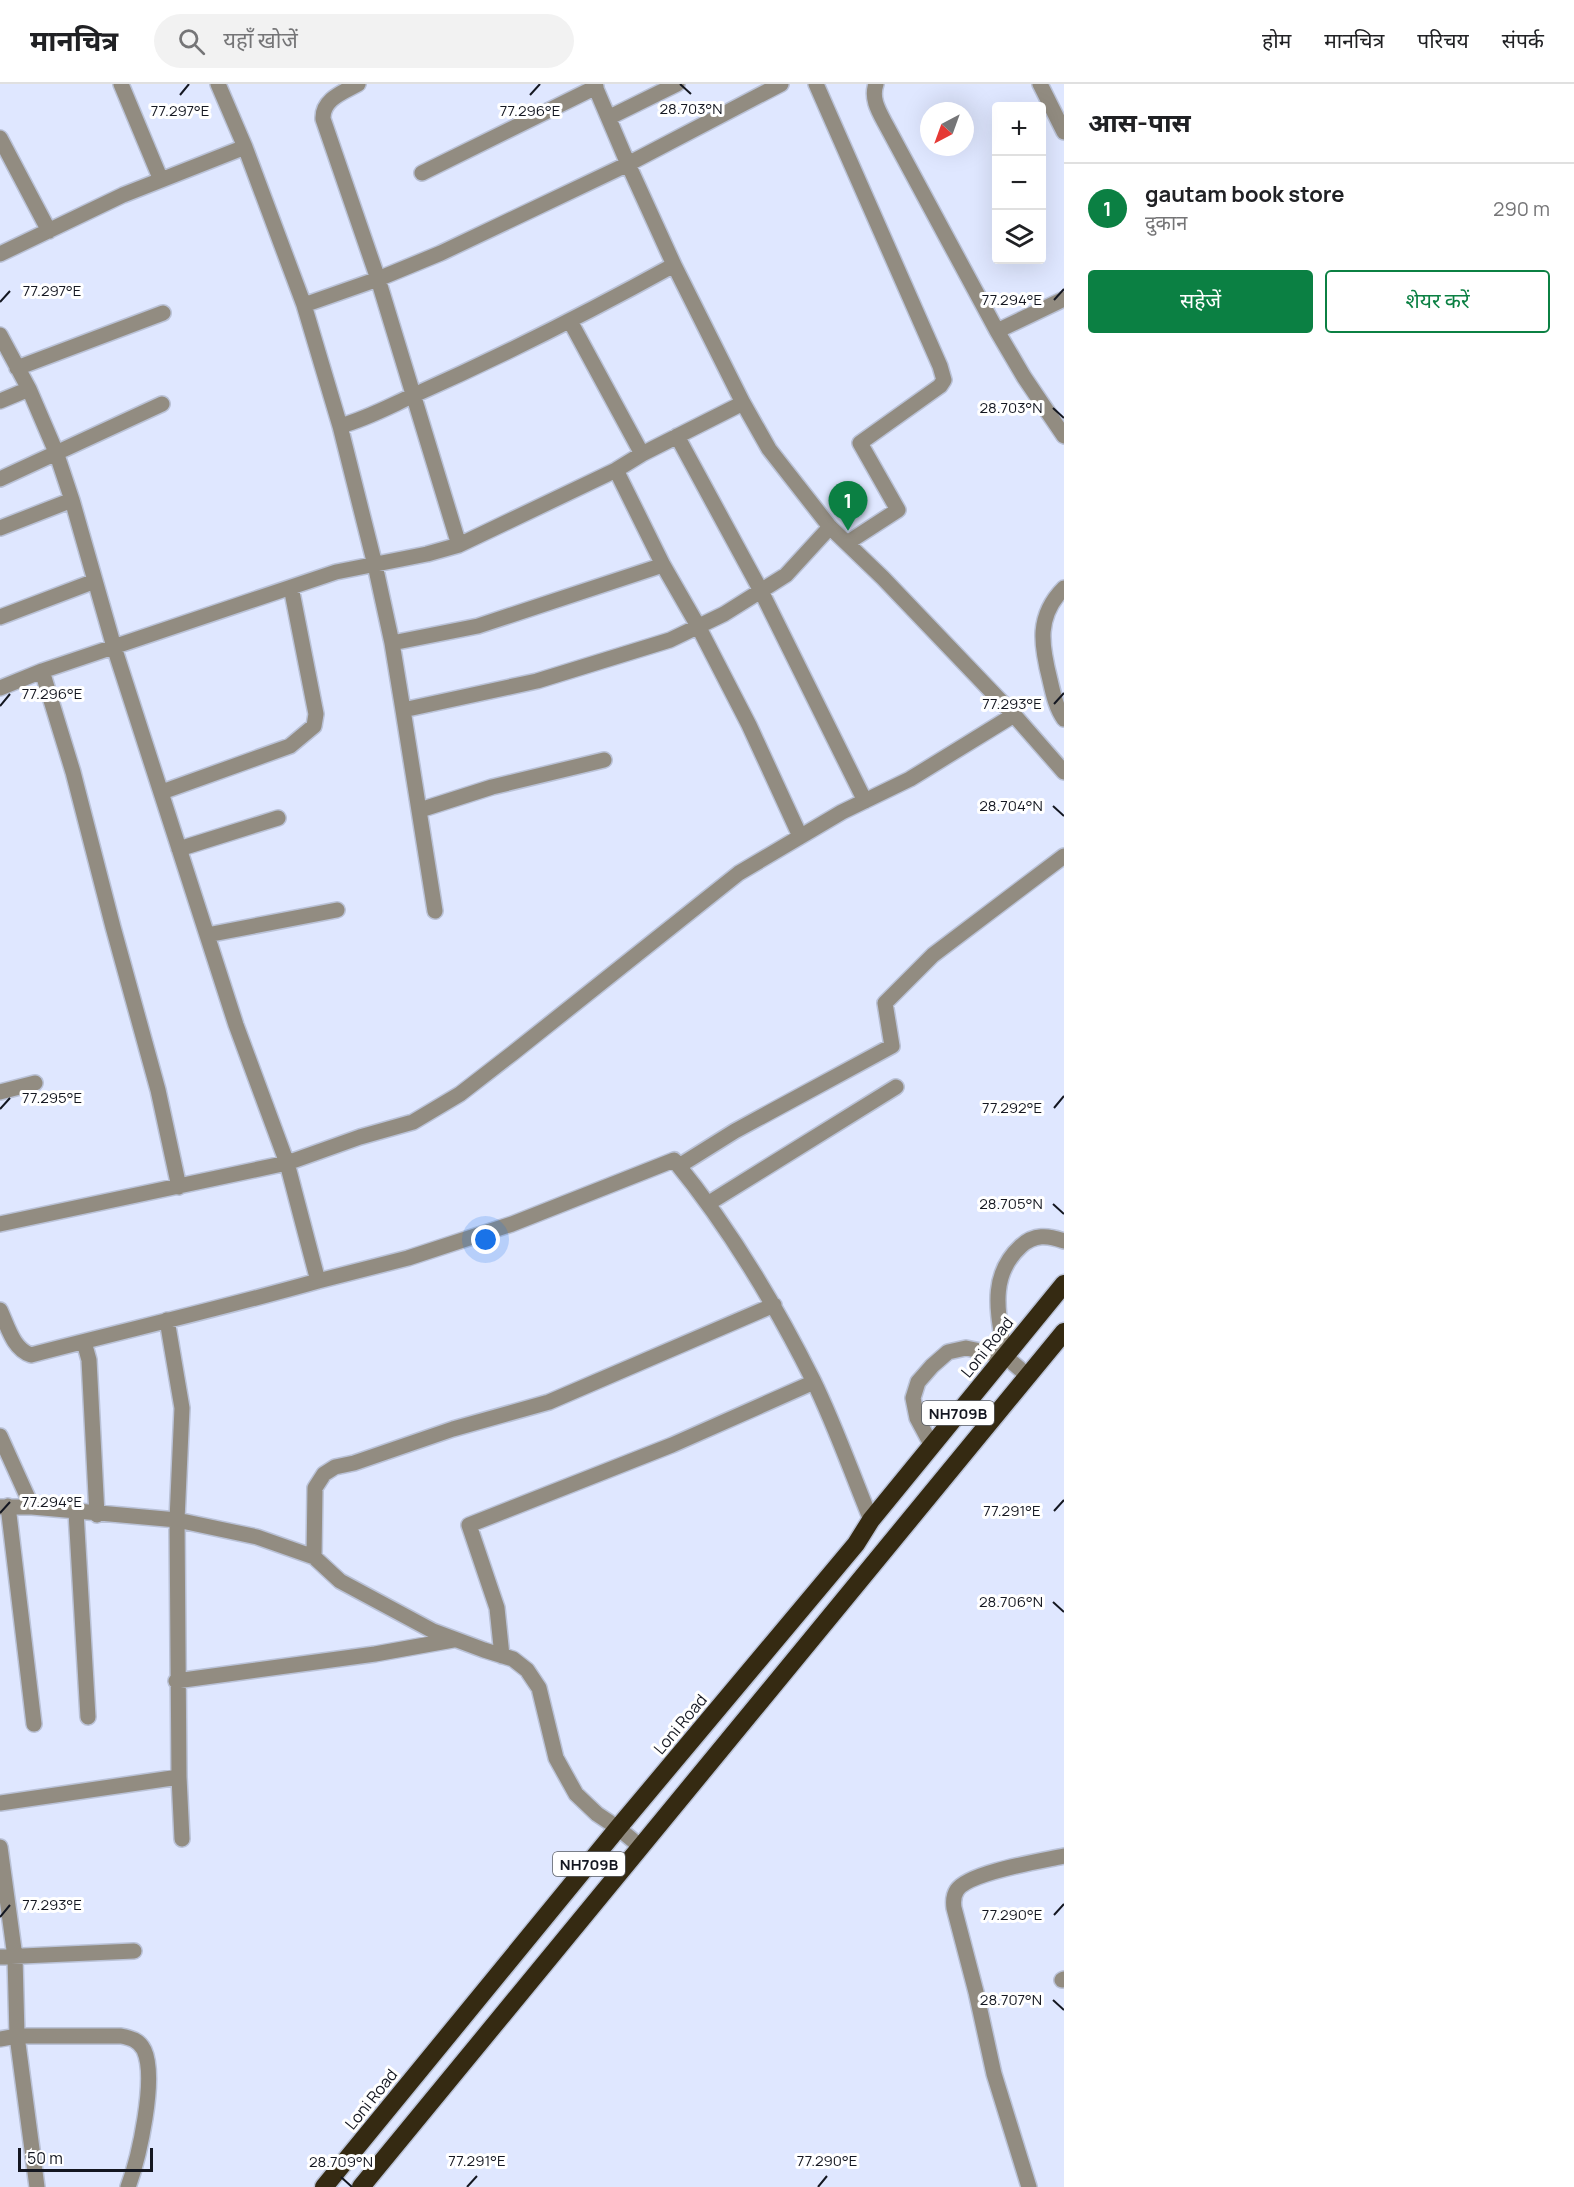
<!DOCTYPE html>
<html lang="hi">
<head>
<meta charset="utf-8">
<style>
	body { margin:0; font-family:Manrope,"Noto Sans Devanagari",sans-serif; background:#f2f2f2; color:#202124 }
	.controls { position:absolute; right:18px; top:18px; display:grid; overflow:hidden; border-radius:6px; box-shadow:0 6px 24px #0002 }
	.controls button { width:54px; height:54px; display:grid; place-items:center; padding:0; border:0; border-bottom:2px solid #e0e0e0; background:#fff; color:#202124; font:30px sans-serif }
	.compass { position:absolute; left:920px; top:18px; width:54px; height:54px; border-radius:50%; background:#fff; box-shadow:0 6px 24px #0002; rotate:221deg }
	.scale { position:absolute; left:18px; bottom:15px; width:135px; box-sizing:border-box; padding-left:6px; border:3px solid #141721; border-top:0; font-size:16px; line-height:21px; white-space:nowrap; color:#141721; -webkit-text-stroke:4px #fff; paint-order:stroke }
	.you { position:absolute; left:486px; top:1156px; width:21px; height:21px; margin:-15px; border:4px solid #fff; border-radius:50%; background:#1a73e8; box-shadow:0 0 0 9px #1a73e833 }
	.badge { display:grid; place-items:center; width:39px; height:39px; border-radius:50%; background:#0b8043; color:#fff; font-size:20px; font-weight:700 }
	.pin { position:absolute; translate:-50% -50px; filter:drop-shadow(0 2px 3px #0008) }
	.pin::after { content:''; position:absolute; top:32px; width:21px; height:18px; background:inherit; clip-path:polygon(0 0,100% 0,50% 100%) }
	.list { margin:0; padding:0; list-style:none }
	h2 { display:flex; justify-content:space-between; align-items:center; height:78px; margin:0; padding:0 24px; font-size:26px }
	h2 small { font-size:20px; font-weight:400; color:#757577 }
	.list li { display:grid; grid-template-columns:39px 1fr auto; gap:18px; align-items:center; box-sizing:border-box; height:90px; padding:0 24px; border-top:2px solid #e0e0e0 }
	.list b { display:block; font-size:22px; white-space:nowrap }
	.list p { margin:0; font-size:20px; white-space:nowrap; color:#757577 }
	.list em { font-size:20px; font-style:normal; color:#757577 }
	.actions { display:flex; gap:12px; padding:18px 24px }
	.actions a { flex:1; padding:14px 0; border:2px solid #0b8043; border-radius:6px; text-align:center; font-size:21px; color:#0b8043 }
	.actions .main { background:#0b8043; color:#fff }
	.icon { flex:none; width:33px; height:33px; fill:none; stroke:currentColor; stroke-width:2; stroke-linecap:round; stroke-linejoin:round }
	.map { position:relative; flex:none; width:1064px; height:2103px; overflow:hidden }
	header { display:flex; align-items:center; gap:36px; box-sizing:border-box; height:84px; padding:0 30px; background:#fff; border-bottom:2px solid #e0e0e0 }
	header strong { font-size:28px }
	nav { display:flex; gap:33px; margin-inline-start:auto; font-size:21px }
	.search { width:420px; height:54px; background:#f2f2f2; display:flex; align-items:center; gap:15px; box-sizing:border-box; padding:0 21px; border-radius:33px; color:#757577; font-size:22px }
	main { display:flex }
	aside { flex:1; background:#fff }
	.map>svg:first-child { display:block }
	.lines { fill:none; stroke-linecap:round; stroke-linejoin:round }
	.minor-casing { stroke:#bac2d7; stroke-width:18 }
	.highway-casing { stroke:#bac2d7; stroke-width:21 }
	.minor { stroke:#928c81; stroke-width:15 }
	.highway { stroke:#352a12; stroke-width:18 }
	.ticks { fill:none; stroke:#141721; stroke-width:2 }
	.labels { text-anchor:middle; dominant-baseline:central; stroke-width:6; stroke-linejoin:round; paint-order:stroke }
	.shield { fill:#fff; stroke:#5a5d64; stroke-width:1.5 }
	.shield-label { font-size:15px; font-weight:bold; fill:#141721 }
	.street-label { font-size:16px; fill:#141721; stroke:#fff }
	.ticks-label { font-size:15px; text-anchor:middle; fill:#141721; stroke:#fff; stroke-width:6; stroke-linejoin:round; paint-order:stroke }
</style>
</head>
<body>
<header>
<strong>मानचित्र</strong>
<div class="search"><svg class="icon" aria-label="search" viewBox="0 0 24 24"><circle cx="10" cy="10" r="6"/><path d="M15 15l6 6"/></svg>यहाँ खोजें</div>
<nav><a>होम</a><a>मानचित्र</a><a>परिचय</a><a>संपर्क</a></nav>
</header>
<main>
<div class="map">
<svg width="1064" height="2103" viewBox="0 0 1064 2103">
	<rect width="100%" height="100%" fill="#dfe7ff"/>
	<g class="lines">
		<g class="minor-casing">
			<path id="minor" d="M121 0 161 96
				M218 0 245 63 304 221 340 342C366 335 388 323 412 312 502 272 589 228 674 181
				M358 0C344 8 322 15 323 35L378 195 459 461
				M594 0 628 80 674 181 743 319 769 365 830 443 883 494 1014 631 1064 688
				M816 0 940 282 944 296 940 302 860 359 898 426 847 459
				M876 0C871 14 878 26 885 39L997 247 1024 293 1064 352
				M1040 0 1064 48
				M610 33 677 0
				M0 54 49 147
				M422 89 596 3
				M0 170 123 111 245 63
				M304 221 378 195 441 169 628 80 781 0
				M570 237 642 370
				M997 247 1064 215
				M0 251 29 305 56 368 72 416 114 563 236 941 287 1079 318 1197C223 1224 127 1246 31 1271 13 1265 8 1243 0 1226
				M17 284 163 229
				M0 317 29 305
				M340 342 375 481 392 559 478 542 663 481
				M677 352 761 507 865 717
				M616 386 663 481 698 542 749 641 800 752
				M0 395 162 320
				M0 444 72 416
				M1064 504C1036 532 1041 561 1050 596 1053 609 1056 624 1064 635
				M0 533 95 497
				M392 559 403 626
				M42 587 73 688 113 843 158 1006 179 1103
				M0 604 42 587 336 488 427 470 459 461 616 386 642 370 743 319
				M162 708 290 662 314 642 316 630 291 503
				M420 726 492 703 604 676
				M179 765 278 734
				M435 827 403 626 537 597 670 556 724 530 786 491 830 443
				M207 851 337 826
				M0 1008 35 999
				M679 1082 735 1047 892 962 885 919 933 871 1064 772
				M709 1119 896 1003
				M0 1140 287 1079 360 1053 413 1038 460 1010 513 969 739 789 842 728 910 695 1014 631
				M318 1197 408 1174 512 1140 674 1076C729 1143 774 1218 813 1296 835 1341 852 1390 871 1436
				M84 1258 89 1276 97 1431
				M1005 1272C999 1232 987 1193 1021 1162 1034 1150 1048 1151 1064 1157
				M0 1352 32 1423
				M932 1362 917 1334 913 1314 918 1298 932 1282 948 1268 966 1264 1005 1272 1028 1292
				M8 1422 34 1640
				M0 1423H32L177 1436 257 1453 314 1473 340 1497 433 1547 484 1566 513 1575 527 1586 539 1604 556 1674 576 1710 597 1730 618 1744 641 1763
				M76 1428 88 1633
				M314 1473 315 1404 324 1390 335 1383 354 1379 453 1345 549 1318 774 1221
				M502 1572 497 1524 469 1441 672 1361 814 1298
				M176 1597 375 1570 453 1556
				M179 1693 182 1755
				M0 1719 179 1693 177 1436 182 1324 167 1236
				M0 1763 15 1873 17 1952 37 2103
				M0 1873 134 1867
				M1062 1896 1064 1895
				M0 1955 17 1952H121C131 1954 139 1956 144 1966 157 1994 139 2074 128 2103
				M1029 2103 994 1990 976 1908 954 1824C953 1817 953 1812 957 1806 969 1788 1041 1777 1064 1772"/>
		</g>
		<g class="highway-casing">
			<path id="highway" d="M324 2103 618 1744 856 1460 871 1436 1064 1200
				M361 2103 1064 1248"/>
		</g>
		<use href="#minor" class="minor"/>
		<use href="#highway" class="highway"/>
	</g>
	<path class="ticks" d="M680 0 691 10M180 11 189 0M530 11 540 0M1054 216 1064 205M0 218 10 207M1053 324 1064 334M1054 620 1064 609M0 622 10 610M1053 722 1064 732M1054 1024 1064 1012M0 1025 10 1014M1053 1120 1064 1130M1054 1427 1064 1416M0 1429 10 1418M1053 1518 1064 1528M1054 1831 1064 1820M0 1833 10 1821M1053 1916 1064 1926M341 2093 352 2103M467 2103 477 2092M818 2103 827 2092"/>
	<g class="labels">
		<g class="shield">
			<rect x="922" y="1317" width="72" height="24" rx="4.5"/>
			<rect x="553" y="1768" width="72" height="24" rx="4.5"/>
		</g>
		<g class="shield-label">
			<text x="958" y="1329">NH709B</text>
			<text x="589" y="1780">NH709B</text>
		</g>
		<g class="street-label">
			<text transform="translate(987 1263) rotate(-51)">Loni Road</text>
			<text transform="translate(680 1640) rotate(-50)">Loni Road</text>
			<text transform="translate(371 2015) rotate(-51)">Loni Road</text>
		</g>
	</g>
	<g class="ticks-label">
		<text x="691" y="30">28.703°N</text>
		<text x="530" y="32">77.296°E</text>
		<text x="180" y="32">77.297°E</text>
		<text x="52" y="212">77.297°E</text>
		<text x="1012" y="221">77.294°E</text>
		<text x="1011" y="329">28.703°N</text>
		<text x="52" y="615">77.296°E</text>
		<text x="1012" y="625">77.293°E</text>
		<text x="1011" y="727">28.704°N</text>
		<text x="52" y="1019">77.295°E</text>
		<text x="1012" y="1029">77.292°E</text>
		<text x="1011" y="1125">28.705°N</text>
		<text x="52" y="1423">77.294°E</text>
		<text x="1012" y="1432">77.291°E</text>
		<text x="1011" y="1523">28.706°N</text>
		<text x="52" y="1826">77.293°E</text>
		<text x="1012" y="1836">77.290°E</text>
		<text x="1011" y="1921">28.707°N</text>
		<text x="477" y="2082">77.291°E</text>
		<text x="827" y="2082">77.290°E</text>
		<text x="341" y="2083">28.709°N</text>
	</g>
</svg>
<div class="controls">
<button>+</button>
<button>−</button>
<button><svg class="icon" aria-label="layers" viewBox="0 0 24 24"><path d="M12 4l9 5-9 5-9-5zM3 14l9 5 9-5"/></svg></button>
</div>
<svg class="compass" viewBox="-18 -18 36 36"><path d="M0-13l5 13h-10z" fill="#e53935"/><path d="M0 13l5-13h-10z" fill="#757577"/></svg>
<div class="scale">50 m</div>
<div class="you"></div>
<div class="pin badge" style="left:848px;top:447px">1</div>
</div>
<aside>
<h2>आस-पास<small></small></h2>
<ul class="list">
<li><span class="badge">1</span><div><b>gautam book store</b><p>दुकान</p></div><em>290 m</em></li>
</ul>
<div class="actions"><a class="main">सहेजें</a><a>शेयर करें</a></div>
</aside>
</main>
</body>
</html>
